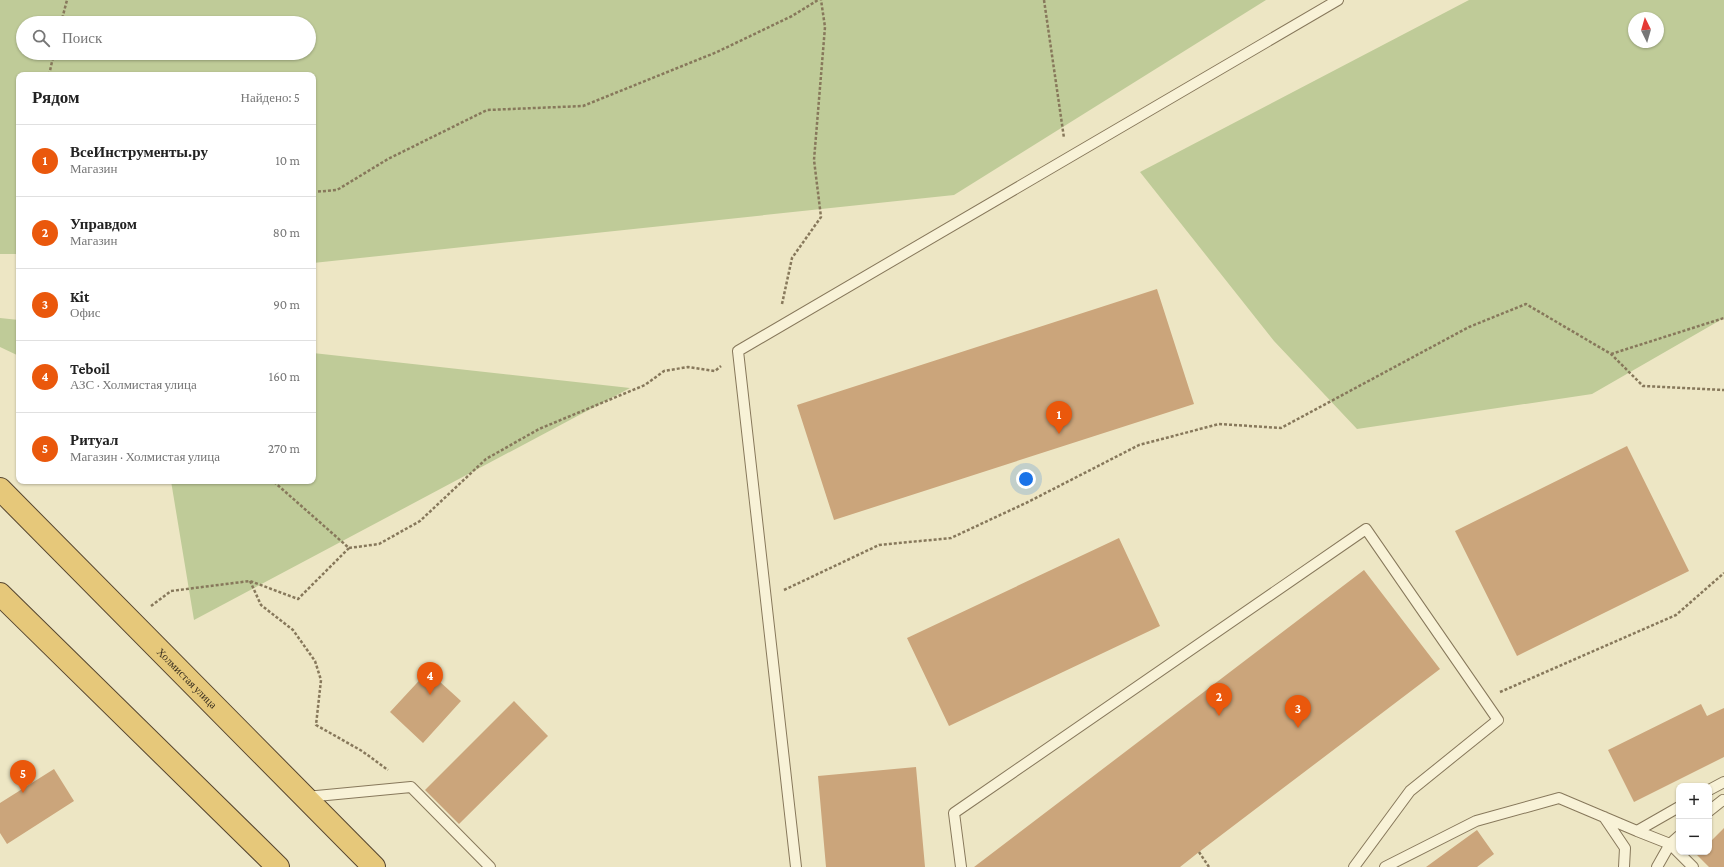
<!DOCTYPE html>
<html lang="ru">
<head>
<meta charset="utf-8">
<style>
	body { margin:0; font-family:"Crimson Pro",serif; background:#f6f6f6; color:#222 }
	.controls { position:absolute; right:12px; bottom:12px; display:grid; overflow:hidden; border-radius:8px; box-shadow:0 1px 3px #0004 }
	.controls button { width:36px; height:36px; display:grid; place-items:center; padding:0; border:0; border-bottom:1px solid #e0e0e0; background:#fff; color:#222; font:20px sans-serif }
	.compass { position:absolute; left:1628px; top:12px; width:36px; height:36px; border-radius:50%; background:#fff; box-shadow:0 1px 3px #0004; rotate:355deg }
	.you { position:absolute; left:1026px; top:479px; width:14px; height:14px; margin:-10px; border:3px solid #fff; border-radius:50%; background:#1a73e8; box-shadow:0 0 0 6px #1a73e833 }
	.badge { display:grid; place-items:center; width:26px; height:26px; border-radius:50%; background:#ea580c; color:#fff; font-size:13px; font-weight:700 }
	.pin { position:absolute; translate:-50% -33px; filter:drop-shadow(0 1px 2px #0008) }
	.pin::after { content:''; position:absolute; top:21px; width:14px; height:12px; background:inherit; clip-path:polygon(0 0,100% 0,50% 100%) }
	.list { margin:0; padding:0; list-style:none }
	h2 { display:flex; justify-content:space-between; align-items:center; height:52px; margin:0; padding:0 16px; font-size:17px }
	h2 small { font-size:13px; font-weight:400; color:#767676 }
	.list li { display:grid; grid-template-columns:26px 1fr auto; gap:12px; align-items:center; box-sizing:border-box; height:72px; padding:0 16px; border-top:1px solid #e0e0e0 }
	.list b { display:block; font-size:15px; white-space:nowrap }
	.list p { margin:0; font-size:13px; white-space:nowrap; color:#767676 }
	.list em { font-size:13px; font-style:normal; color:#767676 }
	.icon { flex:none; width:22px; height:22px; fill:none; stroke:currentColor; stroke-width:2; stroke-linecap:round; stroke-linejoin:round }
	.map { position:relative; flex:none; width:1724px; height:867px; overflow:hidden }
	.search { position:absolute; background:#fff; box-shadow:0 1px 3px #0004; left:16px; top:16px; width:300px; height:44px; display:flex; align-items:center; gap:10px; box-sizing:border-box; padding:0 14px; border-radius:22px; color:#767676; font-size:15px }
	.panel { position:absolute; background:#fff; box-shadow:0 1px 3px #0004; left:16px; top:72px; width:300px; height:412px; border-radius:8px }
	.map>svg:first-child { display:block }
	.green { fill:#bfcb98; fill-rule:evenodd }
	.building { fill:#cba57b }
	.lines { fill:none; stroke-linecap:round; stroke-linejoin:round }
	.service-casing { stroke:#87785b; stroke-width:12 }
	.trunk-casing { stroke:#55452f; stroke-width:24 }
	.path { stroke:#87785b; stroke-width:2.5; stroke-dasharray:3 2; stroke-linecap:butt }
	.service { stroke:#f8f2d7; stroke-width:10 }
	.trunk { stroke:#e6c87a; stroke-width:22 }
	.labels { text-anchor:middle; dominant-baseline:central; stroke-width:3; stroke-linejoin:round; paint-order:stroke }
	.street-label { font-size:11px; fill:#382e1f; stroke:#f5efd3 }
</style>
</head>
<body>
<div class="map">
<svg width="1724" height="867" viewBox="0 0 1724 867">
	<rect width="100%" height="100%" fill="#ede6c4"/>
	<path class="green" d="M0 0H1266L954 195 313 263V75H19V254H0ZM23 23H309V53H23Z
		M1469 0H1724V318L1592 394 1357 429 1274 341 1140 172ZM1634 18H1658V42H1634Z
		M0 318 19 320V356L0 347Z
		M313 353 630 388 194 620 171 481H313Z"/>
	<path class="building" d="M1157 289 1194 404 834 520 797 405Z
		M1627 446 1689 571 1517 656 1455 531Z
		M1119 538 1160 626 949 726 907 638Z
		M1364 570 1440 669 1199 852 1180 867H974Z
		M428 671 461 701 423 743 390 712Z
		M514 701 548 736 459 824 425 790Z
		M1701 704 1707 716 1724 708V757L1634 802 1608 750Z
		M916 767 925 867H826L818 776Z
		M54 769 74 801 7 844 0 833V803Z
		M1724 828V867H1709L1697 855 1700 852H1709V843Z
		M1477 830 1494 854 1477 867H1426Z"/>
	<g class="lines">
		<g class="service-casing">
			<path id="service" d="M1709 790 1724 782
				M306 797 411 787 490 867
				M1709 811 1723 800 1724 801
				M1604 817 1625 848 1624 867
				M1637 831 1670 844 1657 867
				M1679 836 1670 844 1693 867
				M796 867 738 351 1338 0
				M961 867 954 813 1366 529 1498 720 1410 791 1354 867
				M1385 867 1476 821 1559 798 1637 831 1679 807"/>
		</g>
		<g class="trunk-casing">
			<g id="trunk">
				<path id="s1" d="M0 489 374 867"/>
				<path d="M0 594 278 867"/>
			</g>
		</g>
		<path class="path" d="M1044 0 1064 138
			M61 23 67 0
			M49 75 54 53
			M313 192 337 190 388 159 487 110 583 106 717 52 792 16 818 0
			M782 304 792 258 821 217 814 160 825 27 821 0
			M1611 354 1724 318
			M349 548 379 544 420 521 486 459 539 429 645 385 664 371 688 367 715 371 721 366
			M250 581 261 605 293 630 315 661 321 680 316 725 362 751 388 770
			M784 590 879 545 951 538 1028 502 1139 445 1219 424 1281 428 1469 327 1526 304 1611 354 1643 386 1724 390
			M151 606 171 591 250 581 298 599 349 548 273 481
			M1500 692 1676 615 1724 573
			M1199 852 1209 867"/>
		<use href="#service" class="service"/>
		<use href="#trunk" class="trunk"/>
	</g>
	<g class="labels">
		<g class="street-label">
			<text stroke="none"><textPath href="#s1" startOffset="266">Холмистая улица</textPath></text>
		</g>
	</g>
</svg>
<div class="controls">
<button>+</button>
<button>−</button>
</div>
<svg class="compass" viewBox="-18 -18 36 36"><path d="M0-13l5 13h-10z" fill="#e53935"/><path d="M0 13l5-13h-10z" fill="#767676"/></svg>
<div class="you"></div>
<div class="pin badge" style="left:1059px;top:434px">1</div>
<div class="pin badge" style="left:1219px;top:716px">2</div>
<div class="pin badge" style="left:1298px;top:728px">3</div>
<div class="pin badge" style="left:430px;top:695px">4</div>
<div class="pin badge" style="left:23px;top:793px">5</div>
<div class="search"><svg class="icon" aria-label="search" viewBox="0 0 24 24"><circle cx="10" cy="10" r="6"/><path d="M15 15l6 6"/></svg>Поиск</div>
<section class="panel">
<h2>Рядом<small>Найдено: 5</small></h2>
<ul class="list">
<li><span class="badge">1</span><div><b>ВсеИнструменты.ру</b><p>Магазин</p></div><em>10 m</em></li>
<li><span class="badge">2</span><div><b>Управдом</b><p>Магазин</p></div><em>80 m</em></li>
<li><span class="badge">3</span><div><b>Kit</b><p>Офис</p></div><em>90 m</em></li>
<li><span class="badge">4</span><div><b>Teboil</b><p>АЗС · Холмистая улица</p></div><em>160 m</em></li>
<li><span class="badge">5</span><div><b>Ритуал</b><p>Магазин · Холмистая улица</p></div><em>270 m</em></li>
</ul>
</section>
</div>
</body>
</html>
